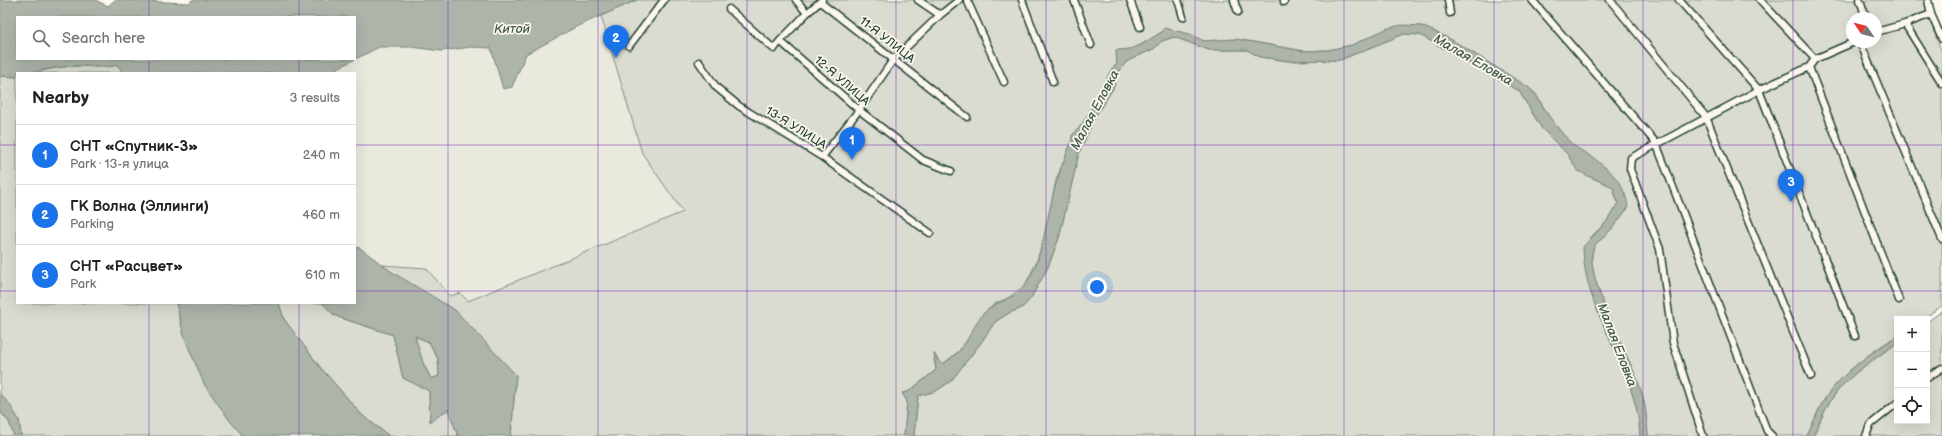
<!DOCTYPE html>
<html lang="en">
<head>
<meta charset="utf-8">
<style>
	body { margin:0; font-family:"Balsamiq Sans",sans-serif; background:#f6f6f6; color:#222 }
	.controls { position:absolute; right:12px; bottom:12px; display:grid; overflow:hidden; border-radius:0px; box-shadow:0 4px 16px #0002 }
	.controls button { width:36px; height:36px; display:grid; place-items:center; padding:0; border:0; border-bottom:1px solid #e0e0e0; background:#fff; color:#222; font:20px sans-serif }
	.compass { position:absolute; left:1846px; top:12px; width:36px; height:36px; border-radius:50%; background:#fff; box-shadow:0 4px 16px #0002; rotate:305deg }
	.you { position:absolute; left:1097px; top:287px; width:14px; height:14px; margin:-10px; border:3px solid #fff; border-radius:50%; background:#1a73e8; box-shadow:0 0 0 6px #1a73e833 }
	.badge { display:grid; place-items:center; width:26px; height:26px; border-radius:50%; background:#1a73e8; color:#fff; font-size:13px; font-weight:700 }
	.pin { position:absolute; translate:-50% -33px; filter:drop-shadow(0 1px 2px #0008) }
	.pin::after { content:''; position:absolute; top:21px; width:14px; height:12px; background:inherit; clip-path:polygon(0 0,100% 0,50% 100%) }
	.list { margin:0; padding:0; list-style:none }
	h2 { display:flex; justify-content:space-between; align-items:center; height:52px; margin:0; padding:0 16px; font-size:17px }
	h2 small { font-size:13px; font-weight:400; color:#767676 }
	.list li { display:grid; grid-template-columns:26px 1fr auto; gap:12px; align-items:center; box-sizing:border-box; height:60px; padding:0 16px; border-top:1px solid #e0e0e0 }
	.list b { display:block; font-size:15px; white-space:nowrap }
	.list p { margin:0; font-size:13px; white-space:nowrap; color:#767676 }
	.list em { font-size:13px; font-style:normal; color:#767676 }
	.icon { flex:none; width:22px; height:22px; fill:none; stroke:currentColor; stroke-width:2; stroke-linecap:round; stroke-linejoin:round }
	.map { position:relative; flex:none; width:1942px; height:436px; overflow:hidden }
	.search { position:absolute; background:#fff; box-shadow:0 4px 16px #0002; left:16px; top:16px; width:340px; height:44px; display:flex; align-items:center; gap:10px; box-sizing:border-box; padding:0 14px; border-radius:0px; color:#767676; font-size:15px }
	.panel { position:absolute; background:#fff; box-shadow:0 4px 16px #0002; left:16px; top:72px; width:340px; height:232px; border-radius:0px }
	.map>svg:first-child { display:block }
	.built { fill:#eae9de }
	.green { fill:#dbdcd1; stroke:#7d8c82; fill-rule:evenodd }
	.water { fill:#adb4aa; stroke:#74847b; fill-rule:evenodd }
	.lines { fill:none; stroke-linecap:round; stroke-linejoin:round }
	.minor-casing { stroke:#1f3d34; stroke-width:9 }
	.minor { stroke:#fbf7ec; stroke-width:6 }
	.grid { fill:none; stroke:#7b2cbf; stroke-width:1; stroke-opacity:0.55 }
	.labels { text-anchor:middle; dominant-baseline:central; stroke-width:3.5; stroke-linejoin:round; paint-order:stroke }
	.street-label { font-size:12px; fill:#1f3d34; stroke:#fbf7ec }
	.water-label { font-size:13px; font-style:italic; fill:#425b52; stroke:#fbf7ec }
</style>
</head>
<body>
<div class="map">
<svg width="1942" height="436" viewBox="0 0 1942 436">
	<rect width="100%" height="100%" fill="#fbf7ec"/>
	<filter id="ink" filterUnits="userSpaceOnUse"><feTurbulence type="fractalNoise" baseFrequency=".025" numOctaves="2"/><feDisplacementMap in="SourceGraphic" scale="8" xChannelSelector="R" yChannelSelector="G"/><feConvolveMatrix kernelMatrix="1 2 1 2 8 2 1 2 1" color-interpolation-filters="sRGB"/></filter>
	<g filter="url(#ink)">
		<path class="built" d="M601 16 642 153 683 212 468 301 460 293 450 296 426 268 382 265 360 248 355 247V73H328L378 47H412L441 51 471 47 491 48 503 89 512 86 526 54Z"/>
		<path class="green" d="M637 0H1924L1930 21 1942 53V306L1922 319H1897V336C1871 352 1847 369 1828 394 1819 406 1814 422 1807 436H1648C1647 419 1645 400 1639 385 1630 357 1581 272 1594 247 1596 242 1603 239 1607 234 1615 226 1621 216 1628 208L1593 158 1576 149 1570 143 1550 118 1536 94 1528 87 1452 40 1433 31 1389 28 1352 45 1328 50 1304 51 1236 39 1204 41 1193 37 1162 32C1145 41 1138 51 1116 50L1117 64C1108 71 1110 76 1104 85 1097 98 1083 127 1072 135V141L1056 180 1044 238 1036 263 1025 285 1008 298 994 304 959 351 943 364 938 359H934L936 370 908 392 902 393 907 401 904 436H511L516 375 382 265 426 268 450 296 460 293 468 301 683 212 642 153 601 16ZM1852 18H1876V42H1852Z
			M1404 34 1420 35 1519 91 1542 129 1568 155 1577 170 1588 176 1609 185 1613 188 1618 203 1607 221 1590 238 1593 295 1609 338 1627 377 1638 412 1640 436H914L918 396 936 391 951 381 980 344 995 322 1009 313 1022 308 1031 298 1048 267 1059 238 1079 153 1096 115 1114 87 1117 75 1126 62 1155 48 1162 41 1174 37 1209 50H1248L1260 57 1288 61 1340 60Z
			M118 64 123 73H35C48 69 63 66 78 66 92 66 104 69 118 64Z
			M0 76 17 77V303H176L185 339 243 436H21L19 420 10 405 0 394Z
			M279 303H322L334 315 341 318 393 335 403 378 429 390 430 421 449 409 458 436H389L362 415 320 367 283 319Z
			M1942 311V436H1813C1819 424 1824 411 1831 400 1847 375 1874 360 1897 343V421H1927V322Z
			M414 336 429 342 438 359 439 376 431 379 423 363Z
			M0 411 9 422 14 436H0Z"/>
		<path class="water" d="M0 0H95L108 6 115 0H119L189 3 192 0H637L578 26 526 54 512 87 503 89 491 48 471 47 441 51 412 47H379L328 73H123L118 65C101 69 93 66 77 66 56 66 37 73 17 73V77L0 76ZM17 17H355V59H17Z
			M1402 25 1422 26 1452 40 1528 87C1536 94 1539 101 1544 109 1552 121 1560 131 1569 141 1575 148 1582 150 1589 155 1608 168 1626 183 1628 208 1621 216 1615 226 1607 234 1603 239 1596 242 1594 247 1581 272 1630 358 1639 385 1645 400 1647 419 1648 436H1640C1638 369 1583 314 1583 247L1607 221 1618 203 1613 188 1609 185 1588 176 1577 170 1568 155 1542 129 1519 91 1420 35 1404 34 1340 60 1288 61 1260 57 1247 50H1209L1174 37 1162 41 1155 48 1126 62 1117 75 1114 87 1096 115 1079 153 1059 238 1048 267 1031 298 1022 308 1009 313 995 322 980 344 951 381 936 391 918 396 914 436H904L907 401 902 393 908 392 936 370 934 353 939 362 943 364C948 360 955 356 959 351 969 340 973 326 982 315 994 301 1014 300 1024 286 1041 264 1044 233 1050 208 1055 184 1062 163 1072 141V135C1082 128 1098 97 1104 85 1109 76 1108 71 1117 64L1116 50C1138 51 1145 41 1162 32L1164 28 1190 34 1204 41 1236 39 1304 51 1328 50 1352 45 1388 28Z
			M355 247 360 248 392 272 455 310 516 375 511 436H458L448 409 430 422 429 391 403 378 393 335 341 318 334 315 322 303H355ZM415 336 429 342 438 359 439 376 431 379 423 363Z
			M176 303H279L284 319 320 367 362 415 389 436H243L230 421 204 384 185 339Z
			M1897 336V343C1874 360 1847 375 1831 400 1824 411 1819 424 1813 436H1807C1814 422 1819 406 1828 394 1847 369 1871 353 1897 336Z
			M0 394 10 405 19 420 21 436H14L9 422 0 411Z"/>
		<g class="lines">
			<g class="minor-casing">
				<path id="minor" d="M796 0 807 13
					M918 0 940 15
					M967 0 1004 82
					M1022 0 1053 82
					M1074 0 1091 45
					M1130 0 1140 27
					M1178 0 1183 17
					M1234 0 1238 12
					M1284 0V2
					M1448 0 1450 13
					M1532 0 1656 143 1767 431 1772 436
					M1610 0 1706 117 1811 376
					M1679 0 1759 90 1855 336
					M1760 0 1815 59
					M1860 0 1866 18
					M1928 0 1931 14 1942 39
					M820 2 967 117
					M729 9 774 49 780 41 859 110 923 160 951 171
					M1905 24 1942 83
					M1876 32 1905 24 1931 14
					M780 41 807 13 822 0
					M1860 42 1942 239
					M629 46 664 0
					M699 62 716 87 739 106 822 157 930 233
					M1809 67 1899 300
					M822 157 859 110 893 60 940 15 959 0
					M1927 378 1942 368
					M1703 436 1673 343 1660 249 1630 169 1631 158 1759 90 1809 67 1815 59 1854 42
					M1866 436 1870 425 1897 403"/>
			</g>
			<use href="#minor" class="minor"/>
		</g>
	</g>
	<path class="grid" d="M149 0V17M299 0V17M448 0V436M598 0V436M747 0V436M896 0V436M1046 0V436M1195 0V436M1344 0V436M1494 0V436M1643 0V436M1793 0V436M149 59V73M299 59V73M0 145H17M355 145H1942M0 291H17M355 291H1942M149 303V436M299 303V436"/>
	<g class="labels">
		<g class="street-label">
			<text transform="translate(887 40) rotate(38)">11-Я УЛИЦА</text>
			<text transform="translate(842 81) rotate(41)">12-Я УЛИЦА</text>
			<text transform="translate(796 128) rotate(32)">13-Я УЛИЦА</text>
		</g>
		<g class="water-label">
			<text x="512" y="29">Китой</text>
			<text transform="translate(1473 60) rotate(30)">Малая Еловка</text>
			<text transform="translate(1095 110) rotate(-62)">Малая Еловка</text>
			<text transform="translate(1617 345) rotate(69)">Малая Еловка</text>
		</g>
	</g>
</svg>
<div class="controls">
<button>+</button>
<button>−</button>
<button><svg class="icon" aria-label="locate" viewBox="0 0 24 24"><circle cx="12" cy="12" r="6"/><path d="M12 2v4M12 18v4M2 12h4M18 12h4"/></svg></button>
</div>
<svg class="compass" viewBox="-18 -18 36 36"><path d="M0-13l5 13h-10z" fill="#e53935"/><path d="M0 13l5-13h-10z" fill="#767676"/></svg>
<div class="you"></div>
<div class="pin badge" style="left:852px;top:160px">1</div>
<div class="pin badge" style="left:616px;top:58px">2</div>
<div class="pin badge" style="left:1791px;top:202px">3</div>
<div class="search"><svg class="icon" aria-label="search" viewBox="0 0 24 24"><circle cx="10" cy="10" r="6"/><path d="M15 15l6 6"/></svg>Search here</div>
<section class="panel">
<h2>Nearby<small>3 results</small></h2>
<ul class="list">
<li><span class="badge">1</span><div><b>СНТ «Спутник-3»</b><p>Park · 13-я улица</p></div><em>240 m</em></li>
<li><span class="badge">2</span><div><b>ГК Волна (Эллинги)</b><p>Parking</p></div><em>460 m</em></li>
<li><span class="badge">3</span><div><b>СНТ «Расцвет»</b><p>Park</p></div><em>610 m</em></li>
</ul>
</section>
</div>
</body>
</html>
